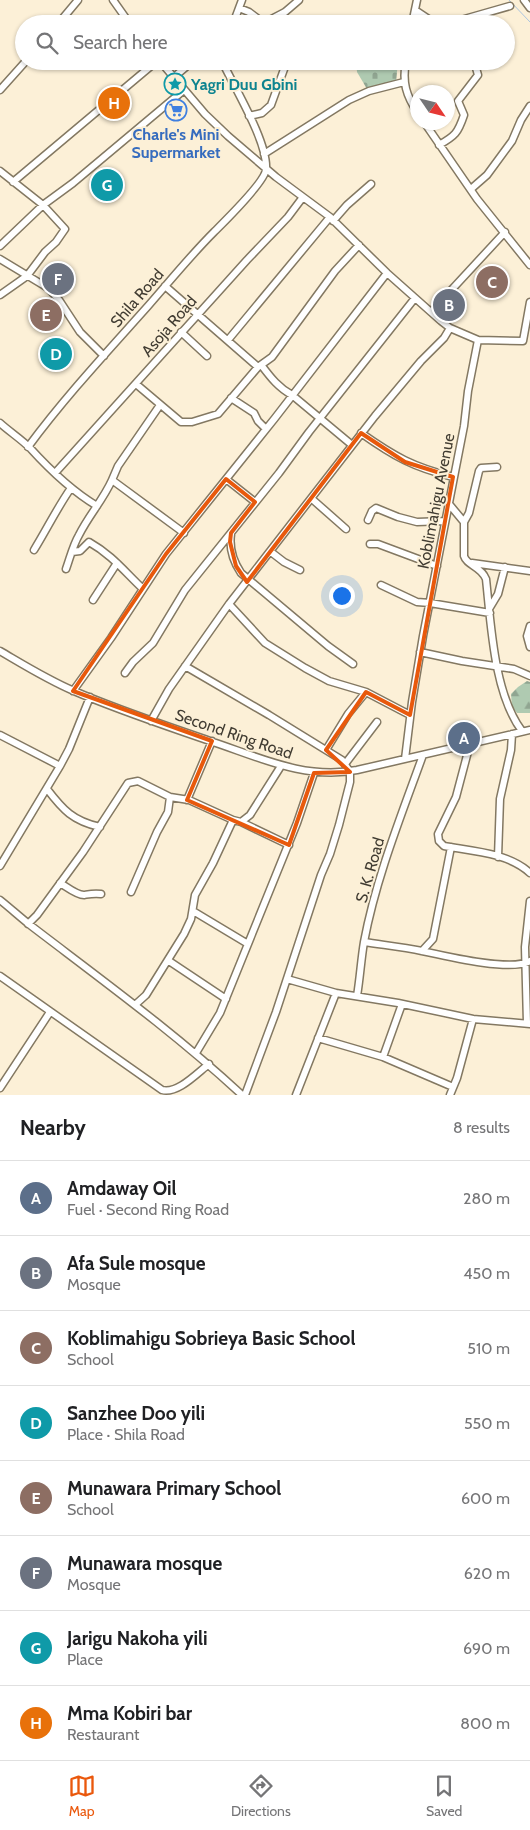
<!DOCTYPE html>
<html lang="en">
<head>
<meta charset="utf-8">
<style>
	body { margin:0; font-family:Cabin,sans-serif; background:#f6f6f6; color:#202124 }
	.compass { position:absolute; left:410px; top:85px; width:45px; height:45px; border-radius:50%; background:#fff; box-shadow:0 1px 4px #0004; rotate:125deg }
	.you { position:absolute; left:341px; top:595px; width:18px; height:18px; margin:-12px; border:4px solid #fff; border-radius:50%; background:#1a73e8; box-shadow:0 0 0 8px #1a73e833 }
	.badge { display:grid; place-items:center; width:32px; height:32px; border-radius:50%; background:#ea580c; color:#fff; font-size:16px; font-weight:700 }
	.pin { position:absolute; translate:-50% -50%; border:2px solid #fff; box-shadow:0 1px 5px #0006 }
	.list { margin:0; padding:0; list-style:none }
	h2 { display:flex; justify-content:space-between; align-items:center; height:65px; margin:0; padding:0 20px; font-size:21px }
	h2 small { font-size:16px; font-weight:400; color:#757577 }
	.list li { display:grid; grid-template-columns:32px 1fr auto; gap:15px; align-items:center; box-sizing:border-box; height:75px; padding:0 20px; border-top:1px solid #e0e0e0 }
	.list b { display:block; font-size:19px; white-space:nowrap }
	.list p { margin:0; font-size:16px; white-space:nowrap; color:#757577 }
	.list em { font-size:16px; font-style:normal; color:#757577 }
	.icon { flex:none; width:28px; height:28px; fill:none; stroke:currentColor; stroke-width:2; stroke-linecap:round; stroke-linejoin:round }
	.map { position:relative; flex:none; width:530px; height:1095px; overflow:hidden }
	.search { position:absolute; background:#fff; box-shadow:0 1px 4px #0004; left:15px; right:15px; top:15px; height:55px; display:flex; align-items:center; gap:12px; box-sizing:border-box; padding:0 18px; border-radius:28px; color:#757577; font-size:19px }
	.sheet { height:665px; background:#fff }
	nav { display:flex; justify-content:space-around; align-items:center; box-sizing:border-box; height:70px; border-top:1px solid #e0e0e0; background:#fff; font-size:14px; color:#757577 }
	nav a { display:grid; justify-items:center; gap:2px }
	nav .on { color:#ea580c }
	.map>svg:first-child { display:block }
	.forest { fill:url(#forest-firs) }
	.cemetery { fill:url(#cemetery-stones) }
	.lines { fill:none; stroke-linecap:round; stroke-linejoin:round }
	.stream { stroke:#abc4de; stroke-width:1 }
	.minor-casing { stroke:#837862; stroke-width:9 }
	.minor { stroke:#fff; stroke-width:6 }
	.marked { fill:none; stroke:#e8590c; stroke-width:4; stroke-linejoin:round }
	.labels { text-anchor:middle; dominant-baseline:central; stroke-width:4; stroke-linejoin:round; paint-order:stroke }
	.culture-label { font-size:16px; font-weight:bold; fill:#0d838f; stroke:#fcf0d7; text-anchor:start }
	.shop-label { font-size:16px; font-weight:bold; fill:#366cbe; stroke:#fcf0d7 }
	.street-label { font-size:16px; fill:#413c32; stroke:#fcf0d7 }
</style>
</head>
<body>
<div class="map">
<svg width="530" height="1095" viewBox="0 0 530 1095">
	<defs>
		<pattern id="forest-firs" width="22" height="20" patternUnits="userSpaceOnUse" patternTransform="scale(1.25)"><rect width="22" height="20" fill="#afcab1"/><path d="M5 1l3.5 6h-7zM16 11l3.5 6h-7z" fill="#90a591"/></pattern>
		<pattern id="cemetery-stones" width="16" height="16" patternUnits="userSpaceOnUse" patternTransform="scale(1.25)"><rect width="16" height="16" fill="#afcab1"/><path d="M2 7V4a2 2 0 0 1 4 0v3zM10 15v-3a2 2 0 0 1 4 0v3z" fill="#90a591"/></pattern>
	</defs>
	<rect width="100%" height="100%" fill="#fcf0d7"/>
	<path class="forest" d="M527 681 530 682V713H517L512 707 511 694 518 687Z"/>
	<path class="cemetery" d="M356 61H398L396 83 367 89 357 72Z"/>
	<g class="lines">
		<path class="stream" d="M509 0 530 22"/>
		<g class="minor-casing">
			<path id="minor" d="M113 0 130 24
				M524 0 530 8
				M239 8 249 12 265 24
				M415 10 430 20 439 24
				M264 23 285 12 299 0
				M58 24 78 0
				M233 24 242 0
				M412 24 417 0
				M447 24 510 6
				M160 61 205 114 228 136 276 177 330 217 387 273 441 321 450 328 478 340
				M406 61C402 82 406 96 418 113
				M174 77 193 61
				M0 90 26 61
				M249 116 262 113 271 105 287 61
				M424 122 477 199 530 265
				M439 145C455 136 458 133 464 115L458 101 478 75 474 61
				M264 154 349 100 369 91 404 82
				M0 171 43 205 65 229 56 242 45 252 27 276 0 295
				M13 182 157 61
				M471 189 487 175 512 141 521 120 530 106
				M333 221 347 205 371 184
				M0 246 43 205 73 183 184 90
				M0 259 48 288 59 300 80 332 104 356
				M165 286 258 367
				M431 312 505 232
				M181 332 207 356
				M228 340 330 217
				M262 366C271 378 279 388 292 395L352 445
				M136 384 181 422H192L218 414 258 367 272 357 335 271 359 245
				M231 398 254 413 258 421 266 429
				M0 423C10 432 21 439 30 448 50 470 72 491 97 506
				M361 433C395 457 413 467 453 477
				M28 447C65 397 107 352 148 306 170 281 190 256 214 232 224 222 266 181 266 169 268 142 234 87 222 61
				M497 467 481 468 479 471 469 513 464 522V556C467 566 481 566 486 579 491 625 494 694 522 731
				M55 473 247 260 288 217 303 197
				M226 479 255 502
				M112 480 118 466 160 405
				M312 499 346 529
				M449 504 464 522
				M368 520 372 511 376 508 398 517 417 522 445 521
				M231 534C229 548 233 561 241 573L328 646 353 664
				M370 544H378L437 566
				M34 550C47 529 57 508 71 488
				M72 552 80 551 89 542C112 555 124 571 143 589
				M271 552 284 562 300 570
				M472 563 530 571
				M66 569C70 558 73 545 79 535 89 515 103 500 112 480L184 533
				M381 585 417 602 430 603 490 613
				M93 600 117 563
				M229 604 265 643 305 668 329 681 366 692 410 715
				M489 609 498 594 505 567
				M530 626 527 636 530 647
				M0 651C24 665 48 680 74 691 118 710 164 725 210 741 259 757 304 780 357 770L530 730
				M420 652 462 661 514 669 530 676
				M185 666 269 715 342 760 350 772V782L339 825 330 854 321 875 276 1012 245 1095
				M125 673 133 662 153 643 185 590 279 473 309 432 415 298
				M73 691 111 638 166 554 275 418 387 273
				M151 721 169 689 229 604 375 416 421 361 444 338 450 328
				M0 735 60 766
				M470 744 456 797 438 834 439 841 444 846C472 851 509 853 530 873
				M326 750 348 714 366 692
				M405 759 412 702 423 636 464 426 468 391 478 340 523 341 530 302
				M345 764 377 722
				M47 789C63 810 73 821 100 827
				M187 800 212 741
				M241 822 289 845
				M498 857 500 799 511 750 512 734
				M0 866 60 766 69 749 90 697
				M60 883C67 887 76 895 84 895 90 894 94 893 101 894
				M131 892 157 832 168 812 170 797
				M0 900C10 908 20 917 30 925 102 980 175 1033 242 1095
				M193 911 248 944
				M28 924 37 915 83 852 128 783 138 781 170 797 189 800 233 820
				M364 942C383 945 403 947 422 951 445 956 511 972 530 961
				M422 951 433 939 451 847
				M169 961 226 999
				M0 976 162 1090C178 1094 197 1073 209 1064
				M287 979 336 993 398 1003 473 1019 530 1024
				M357 996C360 978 361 960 364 942 376 878 401 816 423 755
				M136 1004 146 995 184 934 191 919 195 895 213 863 233 820 241 822 250 815 281 766
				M527 1023 525 947 530 901
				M318 1038 383 1057 453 1087
				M196 1053 220 1013 297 823 314 773
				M383 1057 402 1004
				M0 1088 50 1012
				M296 1095 336 993
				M450 1095 457 1078 473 1019"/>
		</g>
		<use href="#minor" class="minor"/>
	</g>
	<path class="marked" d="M361 433 405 462 453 477 410 715 366 692 326 750 350 772 314 773 289 845 187 800 212 741 73 691 166 554 226 479 255 502 231 533 230 542 236 566 247 582Z"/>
	<defs>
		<g id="sight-ring" transform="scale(1.125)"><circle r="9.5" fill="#fcf0d7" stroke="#0f9aa8" stroke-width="1.5"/><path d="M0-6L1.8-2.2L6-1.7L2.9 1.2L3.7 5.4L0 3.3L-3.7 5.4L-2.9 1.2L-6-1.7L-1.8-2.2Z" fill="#0f9aa8"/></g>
		<g id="supermarket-ring" transform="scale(1.125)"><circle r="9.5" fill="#fcf0d7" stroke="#3f7fe0" stroke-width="1.5"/><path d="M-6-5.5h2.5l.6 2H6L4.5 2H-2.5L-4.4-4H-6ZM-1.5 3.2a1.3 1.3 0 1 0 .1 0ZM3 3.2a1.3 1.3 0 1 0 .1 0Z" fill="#3f7fe0"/></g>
	</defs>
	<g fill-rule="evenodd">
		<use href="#sight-ring" x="175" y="84"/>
		<use href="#supermarket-ring" x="176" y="110"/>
	</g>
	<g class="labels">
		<g class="culture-label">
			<text x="191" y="84">Yagri Duu Gbini</text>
		</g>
		<g class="shop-label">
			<text x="176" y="134">Charle's Mini<tspan x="176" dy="18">Supermarket</tspan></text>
		</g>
		<g class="street-label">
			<text transform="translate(137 298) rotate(-49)">Shila Road</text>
			<text transform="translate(169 326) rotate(-49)">Asoja Road</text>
			<text transform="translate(436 501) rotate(-79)">Koblimahigu Avenue</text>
			<text transform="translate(234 734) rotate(19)">Second Ring Road</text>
			<text transform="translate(370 870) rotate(-74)">S. K. Road</text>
		</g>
	</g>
</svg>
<svg class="compass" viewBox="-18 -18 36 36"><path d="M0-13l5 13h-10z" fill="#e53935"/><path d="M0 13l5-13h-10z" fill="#757577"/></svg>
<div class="you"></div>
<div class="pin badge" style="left:464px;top:738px;background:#5c6f8a">A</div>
<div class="pin badge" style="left:449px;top:305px;background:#6b7280">B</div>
<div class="pin badge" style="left:492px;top:282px;background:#8d6e63">C</div>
<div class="pin badge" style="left:56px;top:354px;background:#0f9aa8">D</div>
<div class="pin badge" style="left:46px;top:315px;background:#8d6e63">E</div>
<div class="pin badge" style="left:58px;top:279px;background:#6b7280">F</div>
<div class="pin badge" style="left:107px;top:185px;background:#0f9aa8">G</div>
<div class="pin badge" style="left:114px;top:103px;background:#e8710a">H</div>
<div class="search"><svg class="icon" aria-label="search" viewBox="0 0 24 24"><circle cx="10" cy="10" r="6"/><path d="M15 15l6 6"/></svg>Search here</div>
</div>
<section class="sheet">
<h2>Nearby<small>8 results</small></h2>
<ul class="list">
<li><span class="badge" style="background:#5c6f8a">A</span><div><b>Amdaway Oil</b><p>Fuel · Second Ring Road</p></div><em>280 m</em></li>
<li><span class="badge" style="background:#6b7280">B</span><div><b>Afa Sule mosque</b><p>Mosque</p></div><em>450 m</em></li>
<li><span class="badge" style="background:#8d6e63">C</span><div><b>Koblimahigu Sobrieya Basic School</b><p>School</p></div><em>510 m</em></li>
<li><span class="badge" style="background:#0f9aa8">D</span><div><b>Sanzhee Doo yili</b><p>Place · Shila Road</p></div><em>550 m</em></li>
<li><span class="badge" style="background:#8d6e63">E</span><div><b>Munawara Primary School</b><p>School</p></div><em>600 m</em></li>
<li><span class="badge" style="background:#6b7280">F</span><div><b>Munawara mosque</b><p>Mosque</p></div><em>620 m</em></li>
<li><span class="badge" style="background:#0f9aa8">G</span><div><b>Jarigu Nakoha yili</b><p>Place</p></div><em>690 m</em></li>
<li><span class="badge" style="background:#e8710a">H</span><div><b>Mma Kobiri bar</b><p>Restaurant</p></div><em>800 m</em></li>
</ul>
</section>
<nav>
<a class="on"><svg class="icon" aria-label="map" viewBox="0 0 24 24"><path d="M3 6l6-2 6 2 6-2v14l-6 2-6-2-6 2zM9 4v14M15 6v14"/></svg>Map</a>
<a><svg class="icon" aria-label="directions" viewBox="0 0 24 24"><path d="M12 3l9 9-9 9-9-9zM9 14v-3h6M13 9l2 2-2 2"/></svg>Directions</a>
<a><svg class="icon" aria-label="saved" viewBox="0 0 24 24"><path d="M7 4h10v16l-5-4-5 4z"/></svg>Saved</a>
</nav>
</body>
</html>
